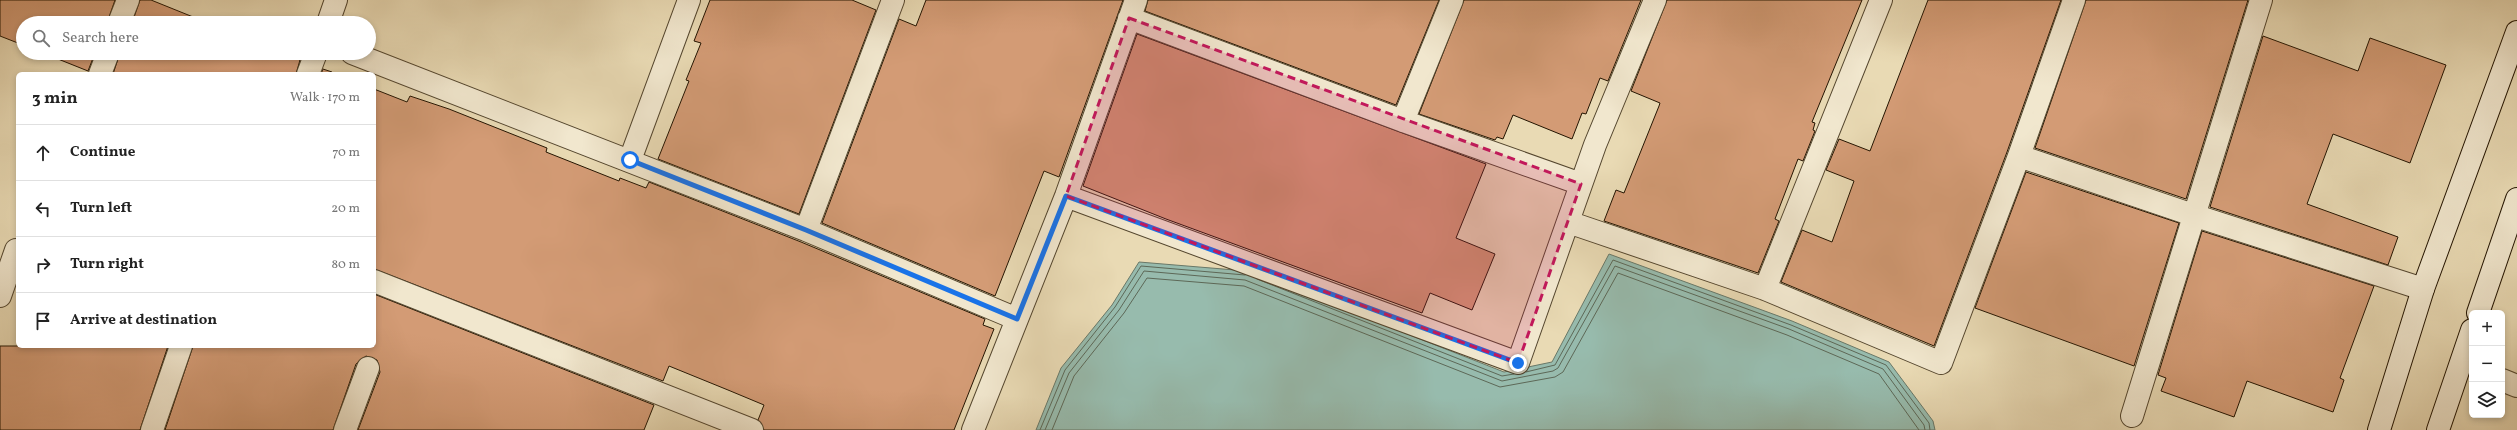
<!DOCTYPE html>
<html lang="en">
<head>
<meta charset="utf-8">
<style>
	body { margin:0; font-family:Vollkorn,serif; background:#f2f2f2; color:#222 }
	.controls { position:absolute; right:12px; bottom:12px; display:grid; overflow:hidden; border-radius:6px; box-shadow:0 2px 6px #0003 }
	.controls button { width:36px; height:36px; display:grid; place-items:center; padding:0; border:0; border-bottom:1px solid #e0e0e0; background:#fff; color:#222; font:20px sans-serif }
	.stop { position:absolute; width:12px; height:12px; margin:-9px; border:3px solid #1a73e8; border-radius:50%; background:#fff }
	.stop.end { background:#1a73e8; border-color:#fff; box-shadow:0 1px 4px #0008 }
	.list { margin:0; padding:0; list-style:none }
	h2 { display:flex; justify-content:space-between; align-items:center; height:52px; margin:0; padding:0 16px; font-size:17px }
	h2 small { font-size:13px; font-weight:400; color:#767676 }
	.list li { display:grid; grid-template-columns:26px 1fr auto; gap:12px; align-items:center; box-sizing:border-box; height:56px; padding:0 16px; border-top:1px solid #e0e0e0 }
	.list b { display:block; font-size:15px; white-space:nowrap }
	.list em { font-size:13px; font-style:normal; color:#767676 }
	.icon { flex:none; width:22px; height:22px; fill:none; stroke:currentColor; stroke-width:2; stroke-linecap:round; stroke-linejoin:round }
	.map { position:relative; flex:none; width:2517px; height:430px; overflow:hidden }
	.search { position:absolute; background:#fff; box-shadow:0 2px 6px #0003; left:16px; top:16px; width:360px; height:44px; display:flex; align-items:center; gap:10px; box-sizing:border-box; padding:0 14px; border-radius:22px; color:#767676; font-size:15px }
	.panel { position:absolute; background:#fff; box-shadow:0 2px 6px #0003; left:16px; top:72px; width:360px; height:276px; border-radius:6px }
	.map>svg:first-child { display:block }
	.water { fill:#97bbad; stroke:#697868 }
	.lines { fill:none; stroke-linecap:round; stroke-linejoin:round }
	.shore { stroke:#5d6857; stroke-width:1 }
	.building { fill:#d39b75; stroke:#231401 }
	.street-casing { stroke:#54462e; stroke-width:24 }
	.secondary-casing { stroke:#231401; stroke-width:24 }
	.street { stroke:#f1e7ce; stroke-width:22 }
	.secondary { stroke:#f1e7ce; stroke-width:22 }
	.route { stroke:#1a73e8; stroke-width:5 }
	.marked { fill:#c2185b; fill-opacity:0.2; stroke:#c2185b; stroke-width:3; stroke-dasharray:8 5; stroke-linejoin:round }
</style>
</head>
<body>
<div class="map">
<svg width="2517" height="430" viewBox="0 0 2517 430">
	<rect width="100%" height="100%" fill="#e9dab4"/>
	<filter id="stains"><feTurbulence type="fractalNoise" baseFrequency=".005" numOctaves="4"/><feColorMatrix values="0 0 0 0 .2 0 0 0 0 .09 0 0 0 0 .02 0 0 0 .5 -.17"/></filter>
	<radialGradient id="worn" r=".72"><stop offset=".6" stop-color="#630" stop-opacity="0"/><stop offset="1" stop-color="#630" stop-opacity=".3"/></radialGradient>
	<path class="water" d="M1609 254 1792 321 1889 362 1933 421 1935 430H1036L1061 368 1112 305 1139 262 1247 271 1504 372 1552 362Z"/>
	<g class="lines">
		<path class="shore" d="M1257 279 1502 376 1514 374
			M1526 372 1555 365 1613 260 1791 325 1886 365 1929 423 1930 430
			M1040 430 1065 370 1115 307 1141 266 1245 275
			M1045 430 1069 373 1119 310 1144 271 1245 280 1502 381 1553 371 1558 368 1615 266 1789 329 1883 369 1924 425 1925 430
			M1052 430 1074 376 1124 313 1147 278 1244 286 1500 387 1555 377 1563 372 1618 273 1787 335 1879 374 1919 430"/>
	</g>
	<path class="building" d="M0 0H115L107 23H23V45L0 36Z
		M140 0H151L208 23H132Z
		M710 0H852L876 10 799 214 658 159 689 81 686 80 701 43 694 41Z
		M926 0H1123L1059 177 1044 171 995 296 822 223 899 19 916 26Z
		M1148 0H1439L1396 105 1145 11Z
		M1464 0H1641L1608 81 1600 78 1586 114 1582 113 1572 139 1513 115 1503 139 1497 137 1495 140 1419 114Z
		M1667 0H1862L1812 122 1815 123 1813 130 1815 131 1803 161 1798 159 1775 219 1779 221 1758 273 1604 221 1616 190 1624 193 1659 106 1660 103 1631 91Z
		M1928 0H2061L2007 152 1934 346 1781 282 1802 230 1832 242 1854 181 1826 170 1839 139 1870 151Z
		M2086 0H2248L2186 199 2035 148Z
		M1137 34 1486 164 1456 238 1495 254 1472 310 1430 293 1422 313 1166 219 1083 186Z
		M2263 36 2358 71 2370 38 2446 65 2410 163 2333 134 2307 204 2398 237 2388 265 2210 207Z
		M43 53H95L88 71Z
		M120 53H284L300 60 296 74H113Z
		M323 69 332 72V74H321Z
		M374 89 407 102 410 96 449 109 547 148 546 152 619 181 620 178 646 188 649 182 801 242 985 319 983 325 994 329 954 430H764L758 420 764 405 728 390 669 366 663 381 374 269Z
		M2026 172 2179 223 2134 366 1975 308Z
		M2202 231 2374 286 2340 378 2344 380 2333 412 2247 381 2234 417 2161 391 2166 378 2158 375Z
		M374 294 654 405 644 430H358L380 372 377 360 366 356 356 364 333 430H165L193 346H374Z
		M0 346H168L140 430H0Z"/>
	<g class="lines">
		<g class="street-casing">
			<path id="street" d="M1129 18 1403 121 1581 184
				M119 23 128 0
				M328 23 336 0
				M352 53 806 230 1017 319
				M100 74 108 53
				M308 74 316 53
				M1403 121 1452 0
				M2019 156 2193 215 2423 289
				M630 160 689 0
				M1066 196 1518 363 1595 145 1655 0
				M1568 222 1765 289 1941 363 2019 156 2074 0
				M806 230 893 0
				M374 281 752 430
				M1765 289 1881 0
				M0 296 16 250
				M2502 380 2517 386
				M2132 416 2261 0
				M152 430 181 346
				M345 430 368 368
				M973 430 1066 196 1136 0"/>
		</g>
		<g class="secondary-casing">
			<path id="secondary" d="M2478 313 2517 199
				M2379 430 2423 289 2517 32
				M2438 430 2472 330"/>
		</g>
		<use href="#street" class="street"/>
		<use href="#secondary" class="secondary"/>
	</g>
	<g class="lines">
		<path class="route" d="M630 160 806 230 1017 319 1066 196 1518 363"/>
	</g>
	<path class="marked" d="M1129 18 1581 184 1518 363 1066 196Z"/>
	<rect width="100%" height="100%" filter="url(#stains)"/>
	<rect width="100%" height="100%" fill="url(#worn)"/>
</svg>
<div class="controls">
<button>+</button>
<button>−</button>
<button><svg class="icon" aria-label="layers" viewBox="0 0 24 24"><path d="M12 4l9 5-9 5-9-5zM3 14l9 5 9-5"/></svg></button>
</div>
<div class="stop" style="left:630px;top:160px"></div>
<div class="stop end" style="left:1518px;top:363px"></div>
<div class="search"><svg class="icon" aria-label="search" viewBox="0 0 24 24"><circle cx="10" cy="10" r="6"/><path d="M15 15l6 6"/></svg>Search here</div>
<section class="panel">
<h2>3 min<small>Walk · 170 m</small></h2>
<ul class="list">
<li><svg class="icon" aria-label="ahead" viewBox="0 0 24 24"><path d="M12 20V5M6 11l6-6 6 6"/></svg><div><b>Continue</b></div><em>70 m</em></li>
<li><svg class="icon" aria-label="left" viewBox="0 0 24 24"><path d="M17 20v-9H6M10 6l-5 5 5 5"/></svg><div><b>Turn left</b></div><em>20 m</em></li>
<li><svg class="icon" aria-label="right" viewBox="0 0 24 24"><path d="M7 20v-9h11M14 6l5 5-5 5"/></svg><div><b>Turn right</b></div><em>80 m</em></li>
<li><svg class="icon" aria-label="arrive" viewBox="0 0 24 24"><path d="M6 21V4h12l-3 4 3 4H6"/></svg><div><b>Arrive at destination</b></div></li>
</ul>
</section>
</div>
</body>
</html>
